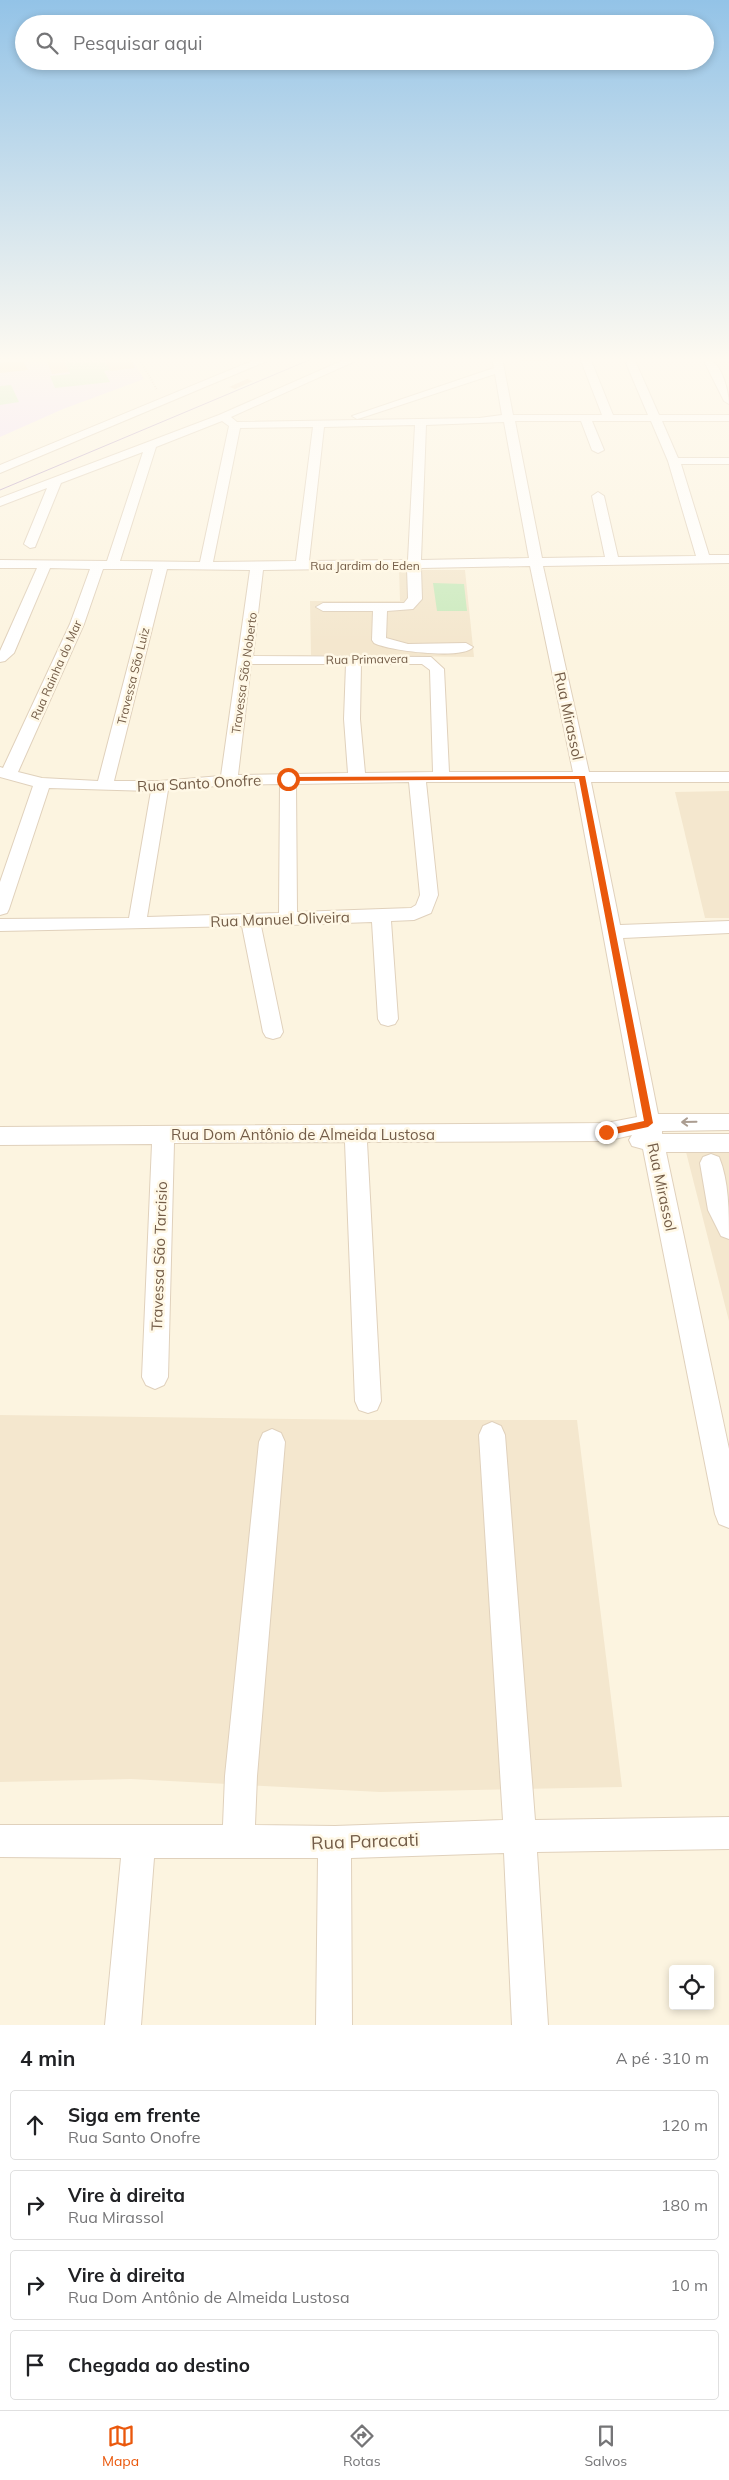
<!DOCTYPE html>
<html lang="pt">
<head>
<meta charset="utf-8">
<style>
	body { margin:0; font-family:Mulish,sans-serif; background:#f2f2f2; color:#202124 }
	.controls { position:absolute; right:15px; bottom:15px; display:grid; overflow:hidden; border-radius:5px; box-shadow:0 2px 8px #0003 }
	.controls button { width:45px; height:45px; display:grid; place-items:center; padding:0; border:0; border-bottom:1px solid #e0e0e0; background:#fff; color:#202124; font:25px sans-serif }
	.stop { position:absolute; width:15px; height:15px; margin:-11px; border:4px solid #ea580c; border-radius:50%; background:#fff }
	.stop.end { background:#ea580c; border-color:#fff; box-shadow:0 1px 5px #0008 }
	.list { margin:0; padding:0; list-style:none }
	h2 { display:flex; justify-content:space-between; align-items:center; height:65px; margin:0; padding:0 20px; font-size:21px }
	h2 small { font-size:16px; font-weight:400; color:#757577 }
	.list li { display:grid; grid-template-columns:32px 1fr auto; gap:15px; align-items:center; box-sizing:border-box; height:70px; margin:0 10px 10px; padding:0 10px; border:1px solid #e0e0e0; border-radius:5px }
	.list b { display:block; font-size:19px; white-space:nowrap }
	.list p { margin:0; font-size:16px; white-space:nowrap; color:#757577 }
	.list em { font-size:16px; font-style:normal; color:#757577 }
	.icon { flex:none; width:28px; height:28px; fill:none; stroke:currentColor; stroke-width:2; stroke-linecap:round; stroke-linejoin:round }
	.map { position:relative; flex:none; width:729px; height:2025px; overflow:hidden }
	.search { position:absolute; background:#fff; box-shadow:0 2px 8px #0003; left:15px; right:15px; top:15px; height:55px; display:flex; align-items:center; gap:12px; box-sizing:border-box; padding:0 18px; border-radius:28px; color:#757577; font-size:19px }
	.sheet { height:385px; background:#fff }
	nav { display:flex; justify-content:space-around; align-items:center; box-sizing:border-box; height:70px; border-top:1px solid #e0e0e0; background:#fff; font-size:14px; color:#757577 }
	nav a { display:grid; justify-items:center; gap:2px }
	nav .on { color:#ea580c }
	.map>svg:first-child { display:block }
	.residential { fill:#f4e7ce }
	.education { fill:#f1ddf8 }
	.green { fill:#cbeabe }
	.building { fill:#f2d5b7 }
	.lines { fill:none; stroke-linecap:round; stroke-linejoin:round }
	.minor-casing { stroke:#e0d1bc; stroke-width:2 }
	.path { stroke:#d6b89b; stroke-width:2; stroke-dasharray:0.5 2; stroke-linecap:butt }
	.minor { fill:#fff; fill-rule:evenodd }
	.tram { stroke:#b89fc5; stroke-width:1 }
	.oneway { stroke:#ab9d91 }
	.route { fill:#ea580c }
	.labels { text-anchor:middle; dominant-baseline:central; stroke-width:5; stroke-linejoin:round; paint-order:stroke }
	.far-street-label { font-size:12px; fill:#735c47; stroke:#fff8e6 }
	.street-label { font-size:15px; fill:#735c47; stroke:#fff8e6 }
	.near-street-label { font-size:18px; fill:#735c47; stroke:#fff8e6 }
</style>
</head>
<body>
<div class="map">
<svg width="729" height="2025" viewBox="0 0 729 2025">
	<rect width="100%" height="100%" fill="#fcf4e0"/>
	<path class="residential" d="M399 570H465L474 657 311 655 310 601H400Z
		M729 791V918H705L675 792Z
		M686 1152H729V1321Z
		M0 1415 373 1420H577L622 1787 380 1792 131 1779 0 1782Z"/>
	<path class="education" d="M0 358H131L144 379 63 409 0 437Z"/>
	<path class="green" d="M63 358H104L110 370 104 371 110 382 55 388 50 376 70 374Z
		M11 385 19 402 0 405V386Z
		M433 583 464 584 467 611H437Z"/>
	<path class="building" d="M46 358H63L69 372 52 374Z
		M104 358H130L135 368 110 371Z
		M519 358H547L548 361H520Z
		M23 361 28 370 0 373V363Z
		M247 379 253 381 235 389 229 387Z"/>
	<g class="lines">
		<g class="minor-casing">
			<path id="minor" d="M259 358H274L0 473V465Z
				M348 358H362L231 417 237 422 479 418 502 415 495 374 361 418 357 419 352 416 494 368 492 358H502L513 415H602L580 358H590L613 415H648L626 363 631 360 636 363 659 415H729V421H662L678 458H729V464H681L709 555H729V563L543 566 589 772H729V782H591L620 925 729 921V933L623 938 658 1114H729V1130L662 1131V1134H729V1152H666L729 1449V1528L719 1524 715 1514 643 1149 632 1146 629 1140 632 1135 606 1141 367 1142 381 1401 377 1410 368 1413 359 1410 355 1401 345 1142 174 1143 168 1377 164 1385 155 1389 146 1385 142 1377 152 1144 0 1145V1127L606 1123 637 1117 575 782H426L438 895 431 913 414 920 391 921 398 1019 395 1024 388 1026 381 1024 378 1019 372 922 261 926 283 1032 280 1037 273 1039 266 1037 263 1032 242 926 0 931V919L129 918 151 791 49 788 9 909 7 913 0 915V882L33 786 0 777V767L3 768 70 624 90 569 50 568 14 653 5 661 0 662V651L37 568H0V560L107 561 143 452 61 483 35 547 30 548 24 544 47 488 0 506V498L219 415ZM222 421 229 426 200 562 120 561 156 447ZM515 421H581L592 450 598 453 604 450 592 421H651L668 461 696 556 618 557 604 496 598 492 592 496 605 557 542 558ZM504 422 529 558 421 560 426 425ZM415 425 408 560 309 561 324 427ZM313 427 296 561 213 562 240 428ZM530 566 573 772H449L444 669 431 657 253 656 263 570 407 568 408 598 404 603H323L316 607 323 611H373L372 640 374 643C389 651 464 660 473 647L466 643 408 644 386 638 387 611 413 609 422 599 421 568ZM103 569H153L98 781 42 778 18 772 84 624ZM167 569 250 570 221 776 160 781H114ZM251 664H346L344 719 348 773 238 775ZM361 664H422L430 670 433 772 365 773 360 719ZM409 782 420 895 416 905 411 908 297 912 296 784ZM280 784 279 913 147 917 168 790 229 785Z
				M710 360C722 364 729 393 729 404L724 401 705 363Z
				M711 1154 719 1157C729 1181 729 1212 729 1239L721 1236 708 1210 700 1163 703 1157Z
				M492 1422 501 1426 505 1435 535 1820 729 1817V1849L537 1852 548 2025H512L504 1853 351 1858 352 2025H316L318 1858H154L141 2025H105L121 1858 0 1857V1825H223L225 1776 259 1442 263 1433 272 1429 281 1433 285 1442 257 1776 255 1825 335 1826 503 1820 479 1435 483 1426Z"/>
		</g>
		<path class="path" d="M139 358 157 390"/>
		<use href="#minor" class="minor"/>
		<path class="tram" d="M0 490 314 358"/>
	</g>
	<defs><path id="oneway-shaft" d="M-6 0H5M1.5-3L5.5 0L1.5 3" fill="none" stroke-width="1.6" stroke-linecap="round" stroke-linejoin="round" transform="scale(1.25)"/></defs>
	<use class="oneway" href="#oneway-shaft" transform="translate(689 1122) rotate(179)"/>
	<linearGradient id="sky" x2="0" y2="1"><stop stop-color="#93c3e7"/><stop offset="0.56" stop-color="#fefaf1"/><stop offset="1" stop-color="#fefaf1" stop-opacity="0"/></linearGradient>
	<rect width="729" height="642" fill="url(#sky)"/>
	<path class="route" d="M585 776 653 1123 648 1127 606 1136 603 1135V1130L644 1121 579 779 288 781 285 779 288 777Z"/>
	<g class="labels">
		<g class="far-street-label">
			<text x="365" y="565">Rua Jardim do Eden</text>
			<text transform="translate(367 659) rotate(-1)">Rua Primavera</text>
			<text transform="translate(56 670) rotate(-66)">Rua Rainha do Mar</text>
			<text transform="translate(244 673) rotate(-82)">Travessa São Noberto</text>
			<text transform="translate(133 676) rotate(-76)">Travessa São Luiz</text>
		</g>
		<g class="street-label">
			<text transform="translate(569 716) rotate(78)">Rua Mirassol</text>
			<text transform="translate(199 783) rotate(-3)">Rua Santo Onofre</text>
			<text transform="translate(280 919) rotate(-2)">Rua Manuel Oliveira</text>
			<text x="303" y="1134">Rua Dom Antônio de Almeida Lustosa</text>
			<text transform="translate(662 1187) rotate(78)">Rua Mirassol</text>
			<text transform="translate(159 1256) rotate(-88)">Travessa São Tarcisio</text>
		</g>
		<g class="near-street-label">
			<text transform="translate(365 1841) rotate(-2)">Rua Paracati</text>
		</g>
	</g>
</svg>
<div class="controls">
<button><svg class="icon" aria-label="locate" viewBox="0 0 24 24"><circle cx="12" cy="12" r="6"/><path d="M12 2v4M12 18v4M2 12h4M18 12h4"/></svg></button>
</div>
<div class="stop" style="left:288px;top:779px"></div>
<div class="stop end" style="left:606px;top:1132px"></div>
<div class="search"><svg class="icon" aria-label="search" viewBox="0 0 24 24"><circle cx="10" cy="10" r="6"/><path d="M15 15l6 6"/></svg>Pesquisar aqui</div>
</div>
<section class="sheet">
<h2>4 min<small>A pé · 310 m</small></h2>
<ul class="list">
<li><svg class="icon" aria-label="ahead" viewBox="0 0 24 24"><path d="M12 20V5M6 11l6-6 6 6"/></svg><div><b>Siga em frente</b><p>Rua Santo Onofre</p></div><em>120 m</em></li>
<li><svg class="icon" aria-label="right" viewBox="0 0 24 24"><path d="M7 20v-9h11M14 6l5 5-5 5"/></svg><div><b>Vire à direita</b><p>Rua Mirassol</p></div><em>180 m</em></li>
<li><svg class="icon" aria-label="right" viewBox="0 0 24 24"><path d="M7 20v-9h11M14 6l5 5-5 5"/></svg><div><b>Vire à direita</b><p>Rua Dom Antônio de Almeida Lustosa</p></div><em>10 m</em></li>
<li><svg class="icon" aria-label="arrive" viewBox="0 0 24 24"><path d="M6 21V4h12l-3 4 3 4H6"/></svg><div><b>Chegada ao destino</b></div></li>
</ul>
</section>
<nav>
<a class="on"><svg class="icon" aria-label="map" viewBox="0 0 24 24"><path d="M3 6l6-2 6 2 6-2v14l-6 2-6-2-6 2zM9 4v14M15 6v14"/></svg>Mapa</a>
<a><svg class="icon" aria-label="directions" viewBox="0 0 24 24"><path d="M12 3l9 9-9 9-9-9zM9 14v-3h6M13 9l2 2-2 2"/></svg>Rotas</a>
<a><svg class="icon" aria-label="saved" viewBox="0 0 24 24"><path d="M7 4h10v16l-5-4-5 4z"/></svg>Salvos</a>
</nav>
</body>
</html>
